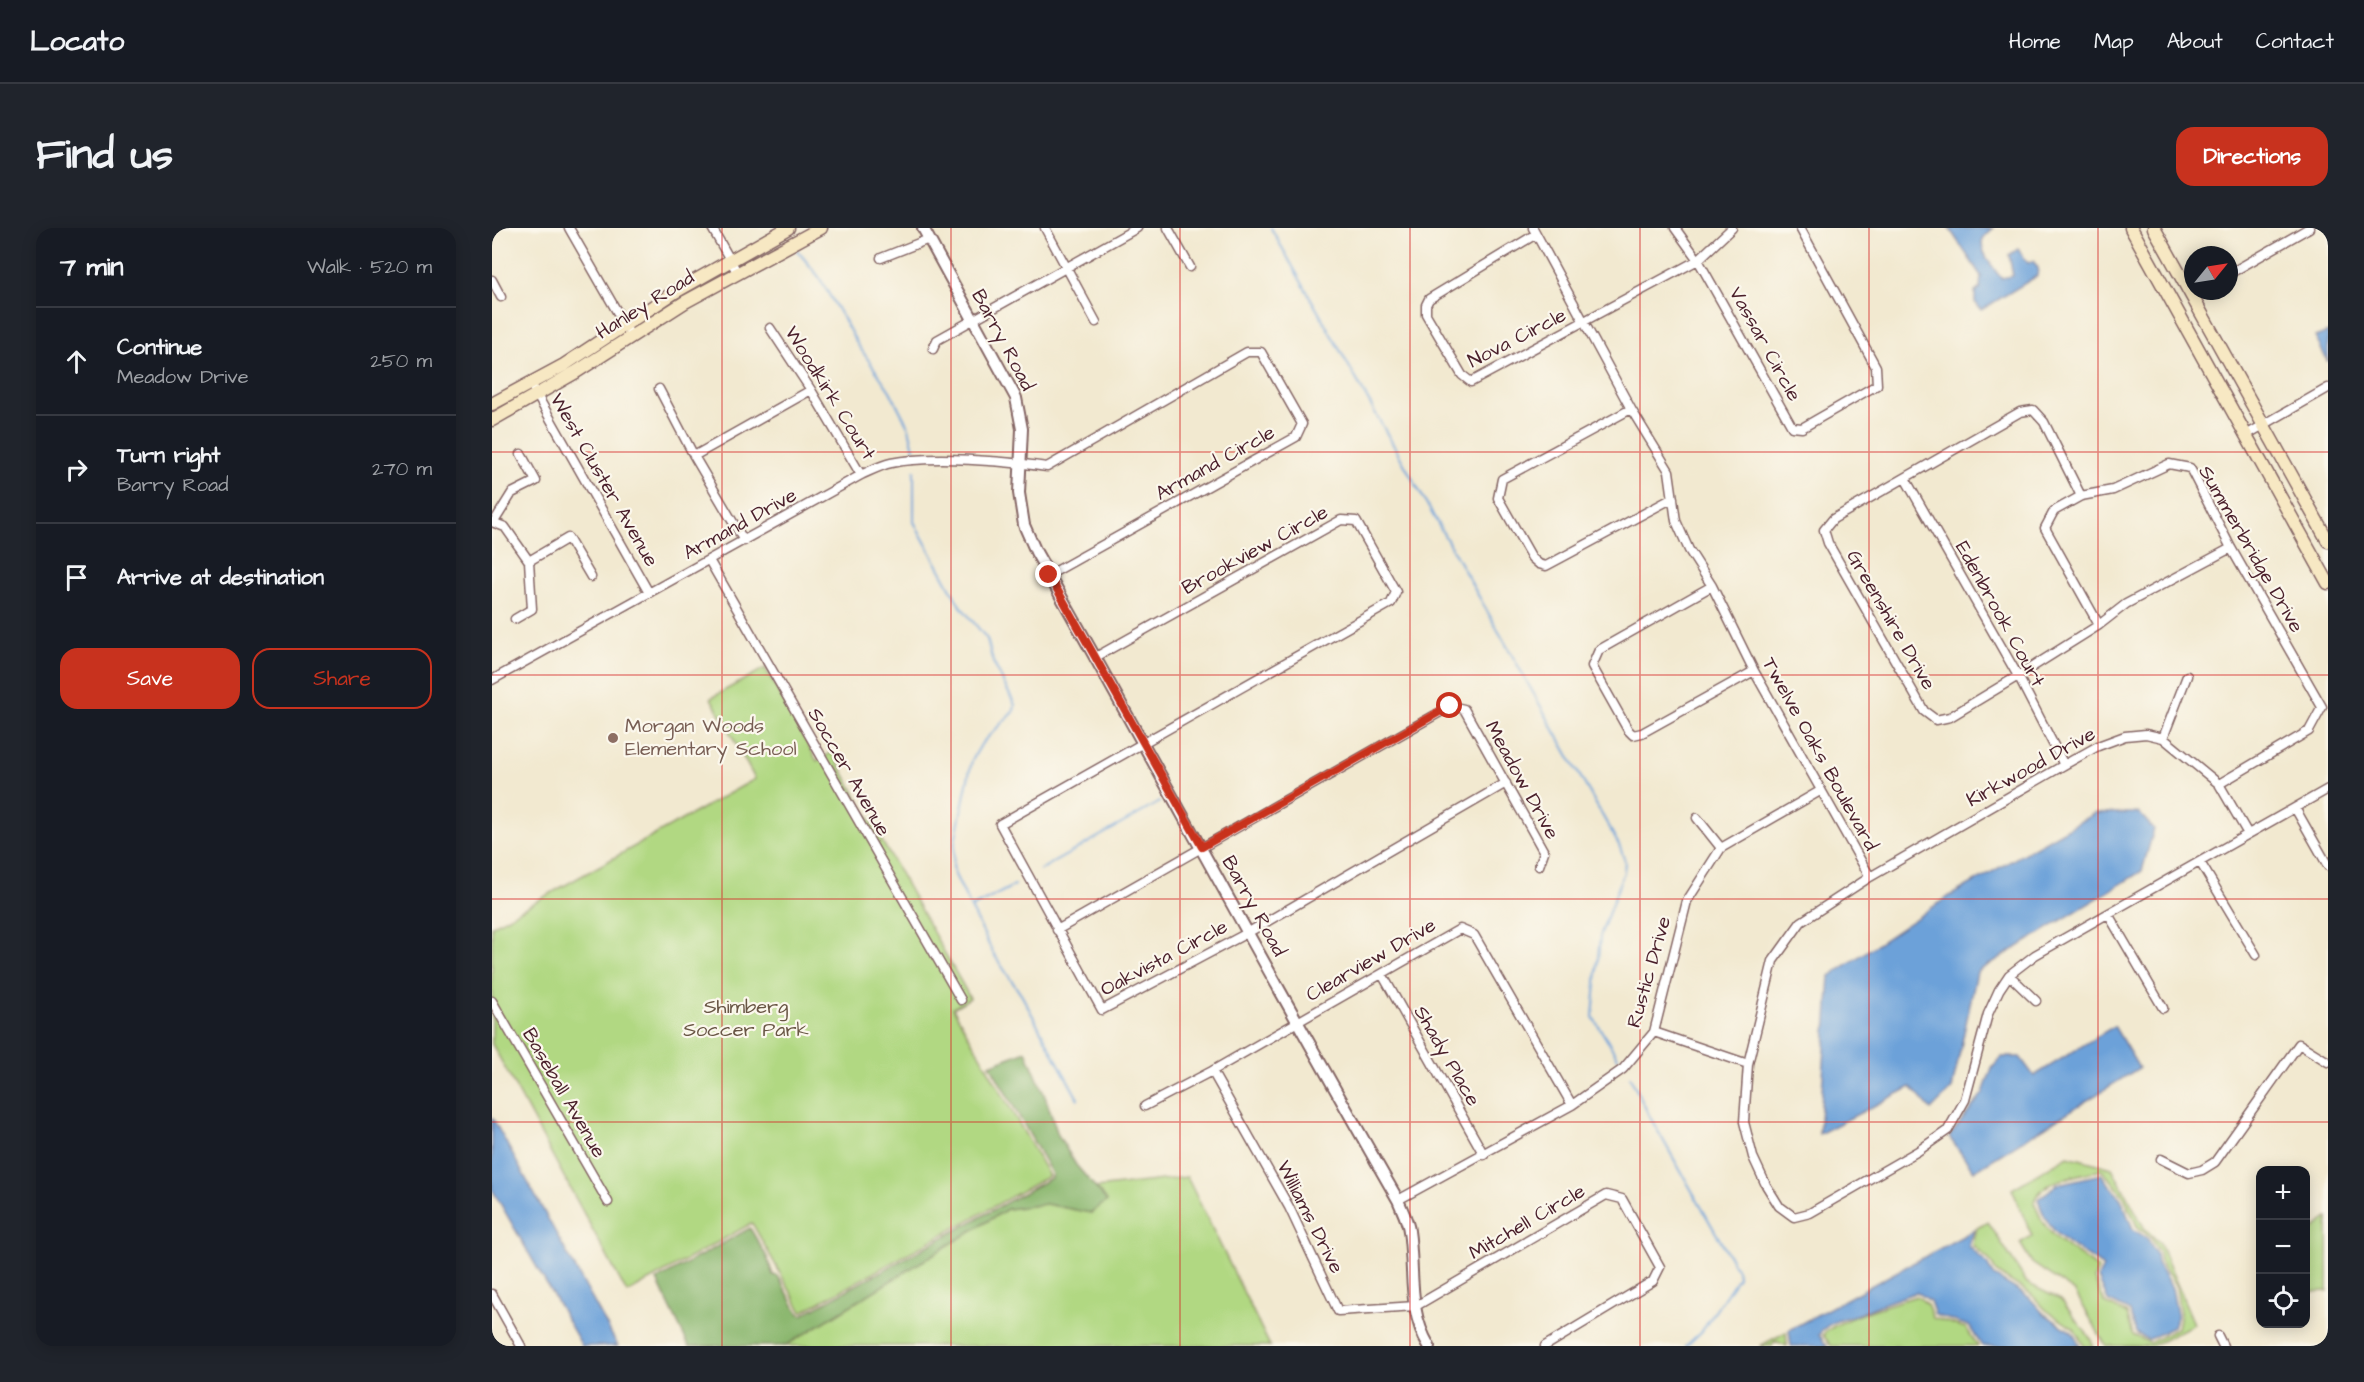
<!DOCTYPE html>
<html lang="en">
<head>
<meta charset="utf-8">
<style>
	body { margin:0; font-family:"Architects Daughter",sans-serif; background:#20242c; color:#f1f3f6 }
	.controls { position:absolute; right:18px; bottom:18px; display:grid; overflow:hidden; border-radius:12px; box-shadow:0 3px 15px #0003 }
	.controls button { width:54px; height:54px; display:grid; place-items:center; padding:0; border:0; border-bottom:2px solid #363941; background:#171b24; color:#f1f3f6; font:30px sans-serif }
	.compass { position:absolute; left:1692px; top:18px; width:54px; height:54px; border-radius:50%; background:#171b24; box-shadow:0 3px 15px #0003; rotate:60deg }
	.stop { position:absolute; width:18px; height:18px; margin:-14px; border:4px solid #c8321e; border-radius:50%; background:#fff }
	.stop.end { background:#c8321e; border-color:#fff; box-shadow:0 2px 6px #0008 }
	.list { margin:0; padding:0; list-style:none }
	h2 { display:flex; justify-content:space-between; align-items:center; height:78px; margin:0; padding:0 24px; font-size:26px }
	h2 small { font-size:20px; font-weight:400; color:#9ea1a6 }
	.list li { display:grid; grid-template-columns:39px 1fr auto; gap:18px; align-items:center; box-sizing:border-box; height:108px; padding:0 24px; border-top:2px solid #363941 }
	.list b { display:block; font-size:22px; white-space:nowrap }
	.list p { margin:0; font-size:20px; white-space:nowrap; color:#9ea1a6 }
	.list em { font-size:20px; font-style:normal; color:#9ea1a6 }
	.actions { display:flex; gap:12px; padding:18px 24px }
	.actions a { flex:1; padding:14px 0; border:2px solid #c8321e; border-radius:18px; text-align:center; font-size:21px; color:#c8321e }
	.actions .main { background:#c8321e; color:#fff }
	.icon { flex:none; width:33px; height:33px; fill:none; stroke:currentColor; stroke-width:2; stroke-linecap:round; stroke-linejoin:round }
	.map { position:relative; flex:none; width:1836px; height:1118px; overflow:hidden; border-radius:18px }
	header { display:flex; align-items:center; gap:36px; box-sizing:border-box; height:84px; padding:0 30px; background:#171b24; border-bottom:2px solid #363941 }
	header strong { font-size:28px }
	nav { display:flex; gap:33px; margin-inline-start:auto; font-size:21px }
	.intro { display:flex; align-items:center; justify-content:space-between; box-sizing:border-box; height:144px; padding:0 36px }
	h1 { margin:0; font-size:42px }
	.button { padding:15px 27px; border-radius:18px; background:#c8321e; color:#fff; font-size:21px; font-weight:700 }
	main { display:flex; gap:36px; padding:0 36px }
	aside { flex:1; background:#171b24; border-radius:18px; box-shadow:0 3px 15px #0003 }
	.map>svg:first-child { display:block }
	.green { fill:#b1d882; stroke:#7e7c56; stroke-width:1.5; fill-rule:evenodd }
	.forest { fill:#8cb870; stroke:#6b6c4e; stroke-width:1.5 }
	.water { fill:#6ca1d9; stroke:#5b6082; stroke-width:1.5 }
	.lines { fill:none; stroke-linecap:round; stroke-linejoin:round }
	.stream { stroke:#6ca1d9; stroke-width:2 }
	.minor-casing { stroke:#856665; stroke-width:11 }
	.tertiary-casing { stroke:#856665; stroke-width:14 }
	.secondary-casing { stroke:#856665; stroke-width:15 }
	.minor { stroke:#fff; stroke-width:8 }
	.tertiary { stroke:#fff; stroke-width:10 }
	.secondary { stroke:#f7e8c3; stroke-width:12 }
	.route { stroke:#c8321e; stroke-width:8 }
	.grid { fill:none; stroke:#d62828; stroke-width:1.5; stroke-opacity:0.55 }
	.education-dot { fill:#8d6e63; stroke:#fbf7ec; stroke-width:2 }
	.labels { text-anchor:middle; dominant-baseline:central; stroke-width:4.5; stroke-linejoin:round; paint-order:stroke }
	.street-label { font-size:20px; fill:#4a1f2b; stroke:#fbf7ec }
	.education-label { font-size:20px; fill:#785e54; stroke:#fbf7ec; text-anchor:start }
	.park-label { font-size:20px; fill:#695645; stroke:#fbf7ec }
</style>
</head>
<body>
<header>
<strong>Locato</strong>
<nav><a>Home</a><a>Map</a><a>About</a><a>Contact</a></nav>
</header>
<div class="intro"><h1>Find us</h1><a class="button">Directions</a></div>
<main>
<aside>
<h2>7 min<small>Walk · 520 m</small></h2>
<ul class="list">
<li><svg class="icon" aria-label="ahead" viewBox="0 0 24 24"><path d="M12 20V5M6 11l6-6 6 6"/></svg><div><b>Continue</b><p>Meadow Drive</p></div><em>250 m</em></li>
<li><svg class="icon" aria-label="right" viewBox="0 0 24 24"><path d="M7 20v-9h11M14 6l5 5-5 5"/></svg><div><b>Turn right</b><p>Barry Road</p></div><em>270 m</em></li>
<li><svg class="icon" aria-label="arrive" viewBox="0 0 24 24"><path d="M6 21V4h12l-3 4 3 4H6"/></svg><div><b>Arrive at destination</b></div></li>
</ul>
<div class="actions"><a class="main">Save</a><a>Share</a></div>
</aside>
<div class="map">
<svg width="1836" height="1118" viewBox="0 0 1836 1118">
	<rect width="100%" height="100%" fill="#fbf7ec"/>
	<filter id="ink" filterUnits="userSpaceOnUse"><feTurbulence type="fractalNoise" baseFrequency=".0167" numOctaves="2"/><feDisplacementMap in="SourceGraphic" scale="12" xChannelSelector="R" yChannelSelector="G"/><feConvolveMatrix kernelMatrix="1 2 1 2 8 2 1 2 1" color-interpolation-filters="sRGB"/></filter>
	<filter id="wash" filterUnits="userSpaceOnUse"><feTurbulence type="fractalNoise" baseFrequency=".008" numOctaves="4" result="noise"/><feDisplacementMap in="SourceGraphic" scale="24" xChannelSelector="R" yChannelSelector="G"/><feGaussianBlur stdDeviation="1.35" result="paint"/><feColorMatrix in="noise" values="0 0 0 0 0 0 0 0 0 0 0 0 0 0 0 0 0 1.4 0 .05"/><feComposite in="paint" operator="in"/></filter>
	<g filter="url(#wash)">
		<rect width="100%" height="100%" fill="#f2e9d0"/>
		<path class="green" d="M273 440 325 533 340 524 478 770 461 780 557 948 310 1084 260 995 135 1065 0 816V698L263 551 219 470Z
			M1576 928 1620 940 1653 1001 1667 1014 1702 1096 1660 1118H1614L1583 1064 1540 1035 1528 1015 1540 1008 1520 961ZM1609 942 1621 954 1632 969 1645 998 1659 1010 1667 1024 1668 1034 1684 1058 1688 1085 1685 1100 1658 1115 1641 1107 1635 1086 1613 1075 1602 1051 1606 1041C1577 1017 1554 1013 1542 973 1551 951 1588 947 1609 942Z
			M695 949 778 1118H293L515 981 554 976 599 985 615 973 604 960Z
			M1836 990V1063L1814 1064V1006Z
			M1496 994 1535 1055 1569 1072 1599 1111 1601 1118H1592L1582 1101 1554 1082 1539 1066 1505 1045 1498 1033 1481 1017 1485 1000Z
			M1425 1068 1435 1076 1441 1090 1474 1100 1486 1118H1339L1331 1107C1341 1092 1405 1074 1425 1068Z
			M1294 1104 1295 1118 1283 1113 1280 1118H1268Z"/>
		<path class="forest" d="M534 823 554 871 566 907 584 937 615 973 599 985 554 976 515 981 293 1118H197L165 1052 258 1000 275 1029 281 1047 286 1048 307 1086 310 1087 559 950 560 946 498 837Z"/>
		<path class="water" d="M1457 0H1501C1499 3 1493 7 1491 11 1486 22 1503 42 1509 50L1521 48 1517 27 1526 21 1536 35 1541 33 1546 40 1545 48 1489 82 1483 74V64L1488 60 1489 48Z
			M1836 104V134L1823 109Z
			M1603 585H1647L1662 601 1650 643 1485 744 1460 861 1439 882 1419 859 1327 906 1338 748 1456 669Z
			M1622 798 1647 840 1482 943 1457 909 1491 865 1500 840 1510 829H1528L1542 848Z
			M0 889 126 1118H90L0 961Z
			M1609 946 1629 971 1641 1001 1656 1011 1664 1026 1665 1035 1680 1060 1685 1086 1681 1099 1656 1112 1644 1105 1638 1084 1616 1073 1606 1050 1611 1039C1581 1016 1557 1011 1546 971L1566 956Z
			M1482 1002 1477 1018 1495 1036 1502 1048 1537 1069 1551 1085 1580 1104 1588 1118H1490L1477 1098 1443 1087 1438 1073 1425 1064C1408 1070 1392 1075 1376 1082 1359 1091 1339 1089 1327 1107L1335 1118H1299L1297 1102Z"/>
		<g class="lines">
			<path class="stream" d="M779 0 1127 617 1133 633 1132 644 1108 708 1101 789 1126 830
				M304 21 327 49 366 117 398 163 417 200 422 221
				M422 243V294L467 376 495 411 501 434 523 477 522 483 490 515 480 532 463 613 461 638 463 647 501 725 530 768 586 871
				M548 642 668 574
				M479 680 523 657
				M1138 849 1158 889 1245 1042 1246 1049 1210 1103 1194 1118"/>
		</g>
	</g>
	<g filter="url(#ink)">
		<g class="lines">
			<g class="minor-casing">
				<path id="minor" d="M77 0 139 108
					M220 0 245 44
					M553 0 604 94
					M676 0 698 39
					M1041 0 1139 181 1177 243 1184 293 1197 322 1220 358 1262 443 1378 649
					M1183 0 1206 32 1300 199 1310 200 1385 157 1384 139 1308 0
					M1044 6 937 71 934 77V86L970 147 979 154 1206 32 1240 0
					M389 30 437 11
					M1737 46 1817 0
					M0 52 9 69
					M278 100 319 162 369 247
					M441 121 445 112 645 0
					M167 161 202 228 252 313
					M42 162 157 365
					M1139 181 1010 251 1006 270 1040 330 1047 336 1054 338 1181 270
					M1754 207 1836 160
					M202 228 319 162
					M1414 252 1526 448 1572 537
					M1589 268 1552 194 1541 182 1528 184 1341 291 1332 302 1336 315 1432 483 1444 492 1458 489 1526 448 1607 397 1634 376 1739 320
					M0 294 13 299 37 333 40 381 23 391
					M2 294 20 265 44 253 29 226
					M217 332 469 772
					M37 333 76 310 99 349
					M1220 358 1107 422 1100 438 1136 502 1141 507 1150 505 1262 443
					M1607 397 1553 300 1562 283 1589 268 1621 262 1677 236 1698 240 1739 320 1830 479 1817 503 1727 556
					M602 430 849 292 864 293 904 364 899 375 508 596 610 782 757 704 1014 555
					M0 452 369 247C378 243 389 237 399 235 438 227 514 233 555 239L755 124H769L810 196 804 209 557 347
					M1671 510 1695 448
					M1803 580 1836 638
					M1205 590 1229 620
					M1756 606 1727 556 1671 510 1654 506 1633 508 1606 518 1572 537 1378 649 1309 694 1281 733 1256 836 1252 894 1261 929 1274 957 1287 978 1302 989 1318 985 1426 923 1456 902 1473 872 1496 786 1507 762 1517 747 1543 727 1836 561
					M1708 634 1764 727
					M1616 686 1671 780
					M565 702 959 478 972 481 1052 624 1047 638
					M890 746 992 927
					M1517 747 1544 773
					M0 773 116 974
					M1162 804 1256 836
					M720 843 797 979 846 1083 924 1078 1114 967 1130 971 1168 1039 1161 1053 1053 1118
					M653 878 720 843 968 701 982 707 1080 877
					M1669 931 1697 945 1710 942 1723 934 1807 816 1836 834
					M906 972 1080 877 1131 841 1162 804 1195 673 1229 620 1328 563
					M0 1066 29 1118
					M1726 1108 1731 1118"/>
			</g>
			<g class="tertiary-casing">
				<path id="tertiary" d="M431 0 524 170 530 201 527 265 532 297 544 324C666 540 783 758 906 972 910 982 916 993 917 1003 923 1043 915 1081 937 1118"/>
			</g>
			<g class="secondary-casing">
				<path id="secondary" d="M1639 0 1836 355
					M1662 0 1836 313
					M0 176 72 137 183 64 296 0
					M0 192 84 144 193 74 329 0"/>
			</g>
			<use href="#minor" class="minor"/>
			<use href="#tertiary" class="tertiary"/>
			<use href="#secondary" class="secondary"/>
		</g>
	</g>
	<g class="lines" filter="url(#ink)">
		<path class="route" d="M557 347 710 619 958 478"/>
	</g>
	<path class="grid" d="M230 0V1118M459 0V1118M688 0V1118M918 0V1118M1148 0V1118M1377 0V1118M1606 0V1118M0 224H1836M0 447H1836M0 671H1836M0 894H1836"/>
	<circle class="education-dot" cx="121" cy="510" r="6"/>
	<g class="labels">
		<g class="street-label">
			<text transform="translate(153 77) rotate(-32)">Hanley Road</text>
			<text transform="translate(1025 110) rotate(-27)">Nova Circle</text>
			<text transform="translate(511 112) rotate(62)">Barry Road</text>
			<text transform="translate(1273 116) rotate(61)">Vassar Circle</text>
			<text transform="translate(338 165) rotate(58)">Woodkirk Court</text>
			<text transform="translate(723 235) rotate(-29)">Armand Circle</text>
			<text transform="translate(112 252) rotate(60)">West Cluster Avenue</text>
			<text transform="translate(248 296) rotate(-29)">Armand Drive</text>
			<text transform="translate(1759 321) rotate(60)">Summerbridge Drive</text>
			<text transform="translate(763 322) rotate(-29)">Brookview Circle</text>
			<text transform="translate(1508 386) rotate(61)">Edenbrook Court</text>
			<text transform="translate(1399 392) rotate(60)">Greenshire Drive</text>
			<text transform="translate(1328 526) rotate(61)">Twelve Oaks Boulevard</text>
			<text transform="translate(1539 539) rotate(-29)">Kirkwood Drive</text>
			<text transform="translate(357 544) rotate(60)">Soccer Avenue</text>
			<text transform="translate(1030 552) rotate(61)">Meadow Drive</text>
			<text transform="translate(762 678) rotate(61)">Barry Road</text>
			<text transform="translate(672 730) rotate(-28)">Oakvista Circle</text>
			<text transform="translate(879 732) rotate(-30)">Clearview Drive</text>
			<text transform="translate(1157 744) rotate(-74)">Rustic Drive</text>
			<text transform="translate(955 828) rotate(60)">Shady Place</text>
			<text transform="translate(72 865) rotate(60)">Baseball Avenue</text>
			<text transform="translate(818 989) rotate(63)">Williams Drive</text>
			<text transform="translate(1035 994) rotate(-30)">Mitchell Circle</text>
		</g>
		<g class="education-label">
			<text x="133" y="498">Morgan Woods<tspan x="133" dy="23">Elementary School</tspan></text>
		</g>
		<g class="park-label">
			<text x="254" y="779">Shimberg<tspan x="254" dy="23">Soccer Park</tspan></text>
		</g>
	</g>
</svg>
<div class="controls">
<button>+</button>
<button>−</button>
<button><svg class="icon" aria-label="locate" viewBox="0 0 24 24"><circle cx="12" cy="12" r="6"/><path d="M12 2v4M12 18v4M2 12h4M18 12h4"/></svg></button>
</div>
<svg class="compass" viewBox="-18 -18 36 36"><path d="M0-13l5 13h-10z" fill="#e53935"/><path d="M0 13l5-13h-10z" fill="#9ea1a6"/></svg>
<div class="stop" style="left:958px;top:478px"></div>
<div class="stop end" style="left:557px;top:347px"></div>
</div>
</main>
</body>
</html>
